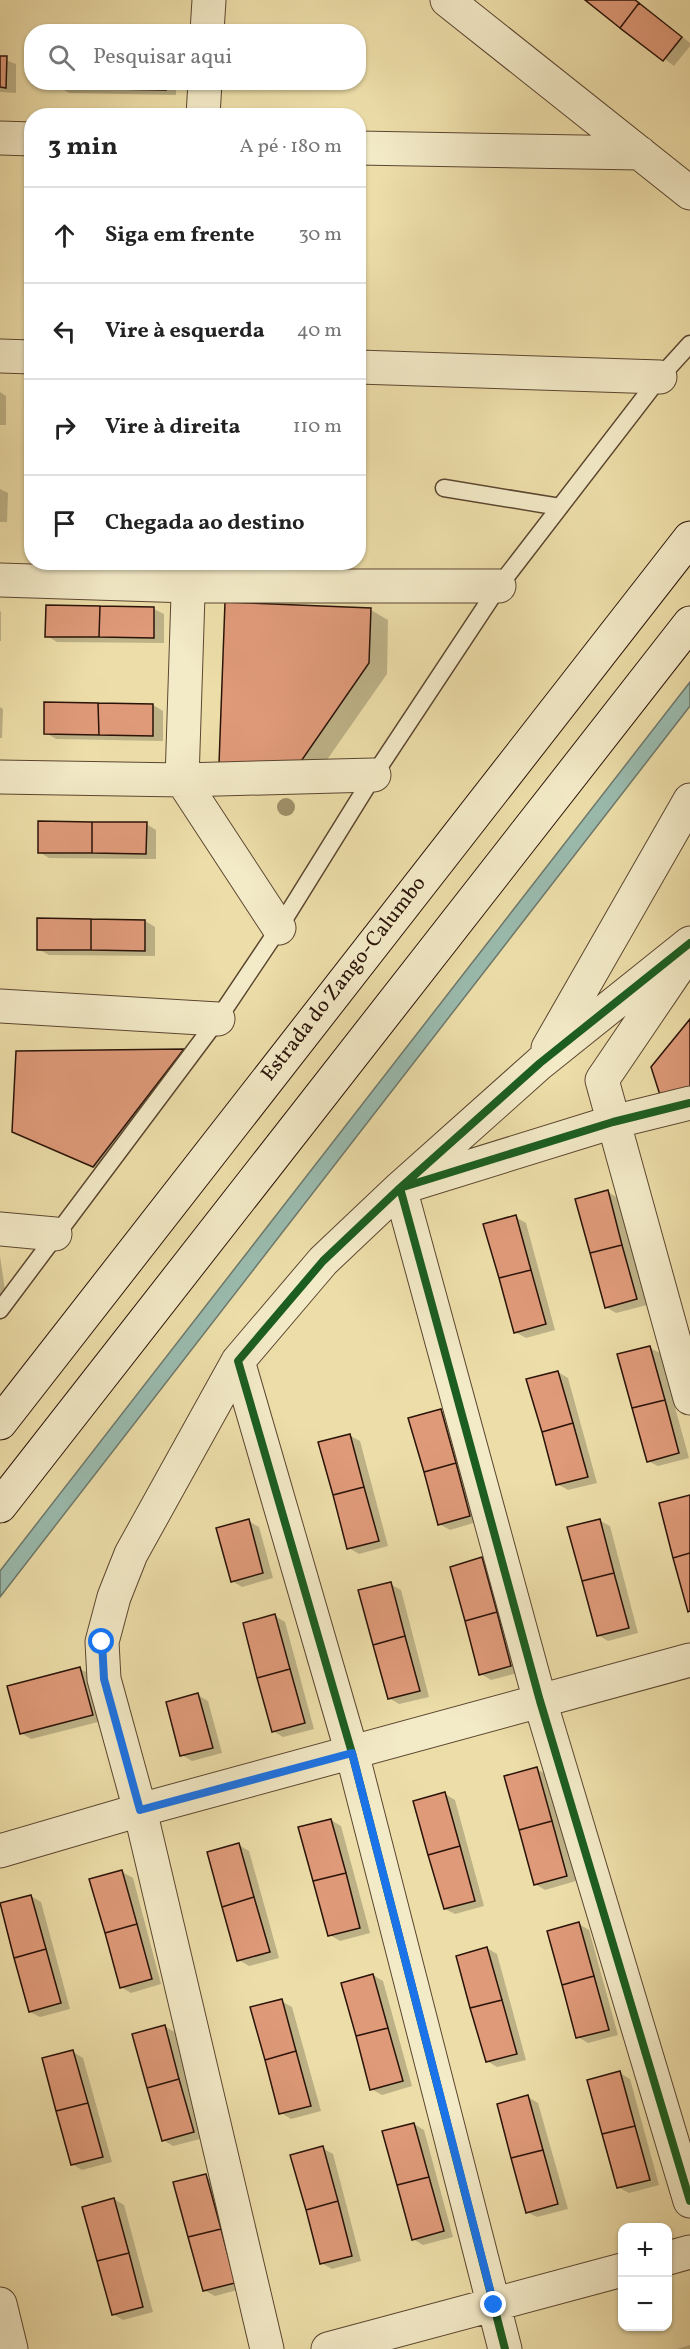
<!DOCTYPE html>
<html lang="pt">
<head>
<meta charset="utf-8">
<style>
	body { margin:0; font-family:Vollkorn,serif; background:#f2f2f2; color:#222 }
	.controls { position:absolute; right:18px; bottom:18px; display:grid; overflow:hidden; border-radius:12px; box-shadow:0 2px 4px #0004 }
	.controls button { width:54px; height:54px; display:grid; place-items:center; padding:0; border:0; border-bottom:2px solid #e0e0e0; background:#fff; color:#222; font:30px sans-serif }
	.stop { position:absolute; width:18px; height:18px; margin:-14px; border:4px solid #1a73e8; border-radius:50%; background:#fff }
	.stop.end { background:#1a73e8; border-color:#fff; box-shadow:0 2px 6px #0008 }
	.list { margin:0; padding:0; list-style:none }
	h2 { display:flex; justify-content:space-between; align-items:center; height:78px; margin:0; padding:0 24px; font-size:26px }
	h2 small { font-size:20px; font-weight:400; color:#767676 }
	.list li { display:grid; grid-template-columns:39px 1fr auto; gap:18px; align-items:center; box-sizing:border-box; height:96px; padding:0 24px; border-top:2px solid #e0e0e0 }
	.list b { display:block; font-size:22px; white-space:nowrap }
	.list em { font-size:20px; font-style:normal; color:#767676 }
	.icon { flex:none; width:33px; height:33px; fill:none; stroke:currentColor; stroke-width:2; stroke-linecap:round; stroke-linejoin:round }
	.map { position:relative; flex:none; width:690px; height:2349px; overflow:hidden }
	.search { position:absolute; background:#fff; box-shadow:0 2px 4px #0004; left:24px; top:24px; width:342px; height:66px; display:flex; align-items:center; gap:15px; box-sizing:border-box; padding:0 21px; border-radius:24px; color:#767676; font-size:22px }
	.panel { position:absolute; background:#fff; box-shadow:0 2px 4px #0004; left:24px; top:108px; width:342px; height:462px; border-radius:24px }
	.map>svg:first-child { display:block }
	.water { fill:#9abbae; stroke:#6d786c; stroke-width:1.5 }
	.shadow { fill:#0003 }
	.building { fill:#df9a79; stroke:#2a1308; stroke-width:1.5 }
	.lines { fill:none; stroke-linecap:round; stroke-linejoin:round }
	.service-casing { stroke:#5b4630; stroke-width:19 }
	.minor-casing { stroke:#5b4630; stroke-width:35 }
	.secondary-casing { stroke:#2a1308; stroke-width:35 }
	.service { stroke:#f3eac7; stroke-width:16 }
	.minor { stroke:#f3eac7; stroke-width:33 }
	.secondary { stroke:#f3eac7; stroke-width:33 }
	.cycleway-casing { stroke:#f3eac7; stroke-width:11 }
	.cycleway { stroke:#1b5e20; stroke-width:8 }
	.tree { fill:#9e9069 }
	.route { stroke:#1a73e8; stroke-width:8 }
	.labels { text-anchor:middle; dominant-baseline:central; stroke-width:4.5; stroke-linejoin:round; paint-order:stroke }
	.street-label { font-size:21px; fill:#2a1308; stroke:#f3eac7 }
</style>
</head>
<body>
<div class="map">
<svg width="690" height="2349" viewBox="0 0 690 2349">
	<rect width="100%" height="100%" fill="#eddea9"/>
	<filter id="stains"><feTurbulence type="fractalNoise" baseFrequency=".00333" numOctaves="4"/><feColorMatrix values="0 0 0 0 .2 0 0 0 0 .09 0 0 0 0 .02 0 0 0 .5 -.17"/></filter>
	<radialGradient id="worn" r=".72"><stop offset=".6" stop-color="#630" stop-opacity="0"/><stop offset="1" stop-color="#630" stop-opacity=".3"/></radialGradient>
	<path class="water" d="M690 682V706L0 1597V1571Z"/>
	<path class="shadow" d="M587 0H636L690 43V46L674 66Z
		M0 58 16 64V93L0 92Z
		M59 82H176V95L69 93 59 87Z
		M0 392 6 396V425H0Z
		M0 489 8 493 7 522H0Z
		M154 609 164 614V643L57 642 47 636Z
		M371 610 388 620 387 674 315 777 221 763Z
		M0 611 1 612V641H0Z
		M46 704 153 705 163 711V741L56 739 46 733Z
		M0 707 3 709 2 738H0Z
		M146 824 156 830V859L49 858 39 852Z
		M145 921 155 927V956L49 955 38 949Z
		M184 1050 198 1058 108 1174 14 1131 18 1052Z
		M608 1192 618 1198 647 1305 616 1313 606 1307Z
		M515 1217 526 1223 555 1330 526 1338 515 1332Z
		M0 1256 5 1290 0 1297Z
		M650 1348 660 1353 689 1458 658 1466 648 1461Z
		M558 1372 568 1378 597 1483 568 1490 557 1484Z
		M441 1411 451 1417 480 1521 450 1530 439 1524Z
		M349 1435 360 1441 388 1546 359 1554 349 1548Z
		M599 1520 610 1526 638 1633 608 1641 598 1635Z
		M248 1521 259 1527 273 1578 242 1587 232 1581Z
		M482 1559 492 1565 521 1672 491 1680 481 1674Z
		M390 1584 401 1590 429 1697 399 1704 389 1698Z
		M275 1616 285 1622 314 1729 283 1737 273 1731Z
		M80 1669 90 1674 102 1721 31 1739 21 1733Z
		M198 1695 208 1701 222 1753 192 1761 182 1755Z
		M537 1769 547 1775 576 1881 545 1890 535 1884Z
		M445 1794 455 1800 484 1906 455 1914 445 1909Z
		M331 1820 341 1826 370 1933 340 1941 330 1935Z
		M239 1845 249 1851 279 1958 249 1966 239 1960Z
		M122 1872 133 1878 161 1984 131 1993 121 1987Z
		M31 1896 41 1902 70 2009 40 2017 30 2012Z
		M579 1924 589 1930 618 2035 588 2043 578 2037Z
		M487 1948 497 1954 526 2060 497 2067 487 2061Z
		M373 1975 383 1981 412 2086 382 2095 371 2089Z
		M281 2001 292 2007 321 2111 291 2119 281 2113Z
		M164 2026 175 2032 204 2138 173 2146 163 2140Z
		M73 2052 83 2058 112 2162 82 2170 72 2164Z
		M620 2073 630 2079 659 2185 629 2193 618 2187Z
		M528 2097 538 2103 568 2209 537 2217 527 2212Z
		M414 2124 424 2130 453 2237 423 2245 413 2239Z
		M322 2148 333 2154 361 2261 332 2269 321 2263Z
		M205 2176 216 2182 245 2288 215 2296 204 2290Z
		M114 2199 124 2205 153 2312 123 2320 113 2314Z
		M690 2345V2349H677Z"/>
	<path class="building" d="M585 0H635L639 3 620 28Z
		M639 3 682 37 663 61 620 28Z
		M0 56H7L6 88 0 87Z
		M58 82H112V89L57 88Z
		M112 82H166V90L112 89Z
		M225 602 371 608 369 663 297 767 219 764Z
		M46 605 100 606 99 637H45Z
		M100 606 154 607V638L99 637Z
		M44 702 98 703 99 735 44 734Z
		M98 703 153 704V736L99 735Z
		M38 821 92 822V853H38Z
		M92 822H147L146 854 92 853Z
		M37 918 91 919V950H37Z
		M91 919 145 920V951L91 950Z
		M690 1019V1088L660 1095 651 1067Z
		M184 1049 93 1167 12 1132 16 1051Z
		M608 1190 622 1245 590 1253 575 1199Z
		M516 1215 531 1270 499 1278 483 1224Z
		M622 1245 637 1299 605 1308 590 1253Z
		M531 1270 546 1324 514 1333 499 1278Z
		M650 1346 665 1400 632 1408 617 1354Z
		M558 1371 573 1423 542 1432 526 1379Z
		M665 1400 679 1453 647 1462 632 1408Z
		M441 1409 456 1463 424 1472 408 1418Z
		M573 1423 588 1477 556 1485 542 1432Z
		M350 1434 364 1487 333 1495 318 1442Z
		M456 1463 470 1516 438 1525 424 1472Z
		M364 1487 379 1541 347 1549 333 1495Z
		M690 1495V1553L673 1558 659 1503Z
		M249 1519 263 1573 231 1582 216 1528Z
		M600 1519 614 1573 582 1581 567 1527Z
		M690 1553V1611L688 1612 673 1558Z
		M482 1557 497 1612 465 1621 450 1567Z
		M614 1573 629 1628 597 1636 582 1581Z
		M391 1582 405 1636 373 1645 358 1590Z
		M497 1612 511 1666 479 1675 465 1621Z
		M275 1614 290 1669 257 1678 243 1623Z
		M405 1636 420 1691 388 1699 373 1645Z
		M80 1667 93 1715 20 1734 7 1686Z
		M290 1669 305 1723 272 1732 257 1678Z
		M198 1693 213 1748 180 1756 166 1702Z
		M537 1767 552 1821 519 1830 504 1776Z
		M445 1792 460 1846 428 1855 413 1801Z
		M331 1819 346 1873 313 1881 298 1827Z
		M552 1821 567 1876 534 1885 519 1830Z
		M239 1843 254 1897 222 1907 207 1852Z
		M460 1846 475 1901 444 1909 428 1855Z
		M122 1870 137 1924 105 1933 89 1879Z
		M346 1873 360 1928 328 1936 313 1881Z
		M31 1895 46 1949 14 1958 0 1903Z
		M254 1897 270 1952 237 1961 222 1907Z
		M579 1922 594 1976 562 1985 547 1931Z
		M137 1924 152 1979 120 1988 105 1933Z
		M487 1947 502 2000 470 2008 456 1956Z
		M46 1949 61 2003 29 2012 14 1958Z
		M373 1974 388 2028 356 2036 341 1983Z
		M594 1976 609 2030 576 2038 562 1985Z
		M282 1999 296 2051 265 2060 250 2007Z
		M502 2000 517 2054 486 2062 470 2008Z
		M165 2025 179 2079 147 2088 132 2034Z
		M388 2028 403 2081 370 2090 356 2036Z
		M73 2050 88 2103 56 2111 42 2058Z
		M296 2051 311 2106 279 2114 265 2060Z
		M620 2071 635 2126 602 2134 587 2080Z
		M179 2079 194 2132 162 2141 147 2088Z
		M528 2095 543 2150 511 2158 497 2104Z
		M88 2103 103 2157 71 2165 56 2111Z
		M414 2123 429 2177 397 2185 382 2131Z
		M635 2126 650 2180 617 2188 602 2134Z
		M323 2146 338 2201 306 2210 290 2155Z
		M543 2150 558 2204 526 2213 511 2158Z
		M206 2174 221 2229 188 2237 173 2182Z
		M429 2177 444 2231 412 2240 397 2185Z
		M114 2198 129 2253 97 2261 82 2207Z
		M338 2201 352 2256 320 2264 306 2210Z
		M221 2229 235 2283 203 2291 188 2237Z
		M129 2253 143 2307 112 2315 97 2261Z"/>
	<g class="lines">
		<g class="service-casing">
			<path id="service" d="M444 488 560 507
				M0 1310 218 1019 279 928 374 775 499 586 660 377 690 344"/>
		</g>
		<g class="minor-casing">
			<path id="minor" d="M447 0 690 193
				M207 32 209 0
				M203 116 205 82
				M0 138 32 139
				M358 148 640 153
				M0 356 32 357
				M358 367 660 377
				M189 564 182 780 279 928
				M0 580 189 586H499
				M0 777 182 780 374 775
				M690 943 540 1063 400 1188 540 1701 690 2201
				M682 962 602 1080 690 1398
				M0 1006 218 1019
				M548 1048 690 800
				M0 1229 55 1234
				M238 1361 131 1554 114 1597 102 1642 104 1679 140 1810 267 2349
				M0 1851 140 1810 690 1660
				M668 2258 690 2252
				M0 2304 11 2349
				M328 2349 622 2270
				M505 2349 352 1753 238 1361 323 1261 400 1188 613 1122 690 1103"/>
		</g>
		<g class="secondary-casing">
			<path id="secondary" d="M0 1423 690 538
				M0 1506 690 623"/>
		</g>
		<use href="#service" class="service"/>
		<use href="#minor" class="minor"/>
		<use href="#secondary" class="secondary"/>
		<g class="cycleway-casing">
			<path id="cycleway" d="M690 943 540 1063 400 1188 540 1701 690 2201
				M505 2349 352 1753 238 1361 323 1261 400 1188 613 1122 690 1103"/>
		</g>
		<use href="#cycleway" class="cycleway"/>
	</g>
	<circle class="tree" cx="286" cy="807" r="9"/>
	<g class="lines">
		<path class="route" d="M102 1642 104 1679 140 1810 352 1753 494 2305"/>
	</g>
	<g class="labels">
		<g class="street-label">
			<text transform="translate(344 979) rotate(-52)">Estrada do Zango-Calumbo</text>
		</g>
	</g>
	<rect width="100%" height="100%" filter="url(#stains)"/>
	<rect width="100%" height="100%" fill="url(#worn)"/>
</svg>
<div class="controls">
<button>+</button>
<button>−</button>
</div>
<div class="stop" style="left:102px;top:1642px"></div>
<div class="stop end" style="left:494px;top:2305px"></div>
<div class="search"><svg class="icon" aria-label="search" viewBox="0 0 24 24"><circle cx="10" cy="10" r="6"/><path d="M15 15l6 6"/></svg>Pesquisar aqui</div>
<section class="panel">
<h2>3 min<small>A pé · 180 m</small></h2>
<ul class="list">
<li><svg class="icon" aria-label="ahead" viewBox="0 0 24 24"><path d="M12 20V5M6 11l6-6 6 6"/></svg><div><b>Siga em frente</b></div><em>30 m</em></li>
<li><svg class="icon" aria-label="left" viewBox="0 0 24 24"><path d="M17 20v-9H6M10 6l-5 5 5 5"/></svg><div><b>Vire à esquerda</b></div><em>40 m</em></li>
<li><svg class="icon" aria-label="right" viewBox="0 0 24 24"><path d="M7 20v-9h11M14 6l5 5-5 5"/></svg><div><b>Vire à direita</b></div><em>110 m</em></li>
<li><svg class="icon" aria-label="arrive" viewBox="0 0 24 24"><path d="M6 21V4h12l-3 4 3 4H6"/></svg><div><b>Chegada ao destino</b></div></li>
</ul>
</section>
</div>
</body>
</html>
